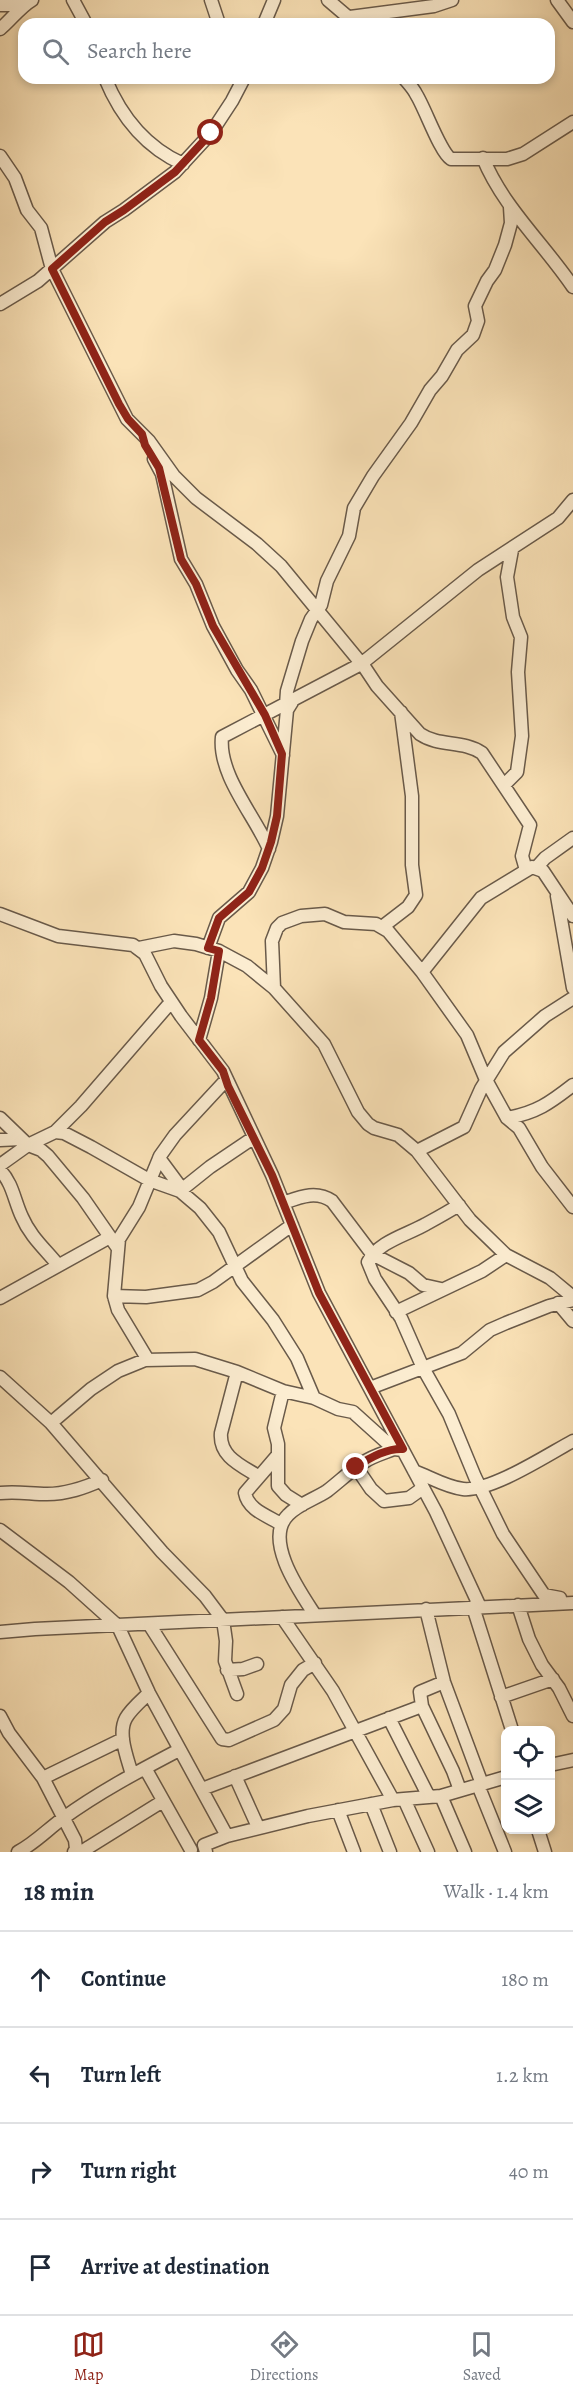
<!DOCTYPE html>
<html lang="en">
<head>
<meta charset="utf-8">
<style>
	body { margin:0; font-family:Alegreya,serif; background:#f2f2f3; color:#1f2937 }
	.controls { position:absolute; right:18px; bottom:18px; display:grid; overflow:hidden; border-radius:12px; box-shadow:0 3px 9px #0003 }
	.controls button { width:54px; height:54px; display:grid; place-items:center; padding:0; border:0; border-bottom:2px solid #e0e1e3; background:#fff; color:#1f2937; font:30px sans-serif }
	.stop { position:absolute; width:18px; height:18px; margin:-14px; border:4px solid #8f2418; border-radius:50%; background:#fff }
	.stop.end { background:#8f2418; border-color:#fff; box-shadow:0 2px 6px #0008 }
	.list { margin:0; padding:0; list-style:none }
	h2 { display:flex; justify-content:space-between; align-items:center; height:78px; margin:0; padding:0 24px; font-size:26px }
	h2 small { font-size:20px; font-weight:400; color:#747a83 }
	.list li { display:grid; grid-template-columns:39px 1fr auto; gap:18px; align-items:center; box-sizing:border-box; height:96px; padding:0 24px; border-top:2px solid #e0e1e3 }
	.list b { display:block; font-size:22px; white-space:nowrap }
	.list em { font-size:20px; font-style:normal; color:#747a83 }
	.icon { flex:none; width:33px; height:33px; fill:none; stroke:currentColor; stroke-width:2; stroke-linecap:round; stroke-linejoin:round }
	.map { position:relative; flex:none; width:573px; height:1852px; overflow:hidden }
	.search { position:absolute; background:#fff; box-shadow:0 3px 9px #0003; left:18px; right:18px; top:18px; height:66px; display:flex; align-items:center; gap:15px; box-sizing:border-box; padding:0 21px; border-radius:18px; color:#747a83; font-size:22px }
	.sheet { height:462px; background:#fff }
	nav { display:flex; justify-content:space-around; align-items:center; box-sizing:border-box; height:84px; border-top:2px solid #e0e1e3; background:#fff; font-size:16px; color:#747a83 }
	nav a { display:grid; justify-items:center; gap:3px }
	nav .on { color:#8f2418 }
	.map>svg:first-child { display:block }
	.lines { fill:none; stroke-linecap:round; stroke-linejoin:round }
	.minor-casing { stroke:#695a4a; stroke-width:15 }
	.minor { stroke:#fcedd1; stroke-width:12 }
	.route { stroke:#8f2418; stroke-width:8 }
</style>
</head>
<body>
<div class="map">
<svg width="573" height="1852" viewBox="0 0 573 1852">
	<rect width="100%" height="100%" fill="#fbe3b8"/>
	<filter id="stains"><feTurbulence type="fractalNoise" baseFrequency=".00333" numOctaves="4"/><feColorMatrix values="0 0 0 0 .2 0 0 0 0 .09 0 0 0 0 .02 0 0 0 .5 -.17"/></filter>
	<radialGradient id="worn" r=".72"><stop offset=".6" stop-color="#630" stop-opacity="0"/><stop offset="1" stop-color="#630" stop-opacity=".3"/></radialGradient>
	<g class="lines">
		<g class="minor-casing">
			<path id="minor" d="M73 0 86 24
				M211 0 219 24
				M328 0 355 23
				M557 0 573 22
				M0 5 25 4
				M350 17 434 6 452 0
				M264 24 274 0
				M0 29C11 20 20 7 32 0
				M105 78C121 117 145 147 183 164
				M404 78C408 83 413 88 416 94 425 108 440 152 451 159H507L523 154 573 122
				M0 156 15 178 27 210 41 228 52 269 127 419 149 441 174 476 196 498 257 544 281 566 365 668 377 686 420 734C439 747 463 740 482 753L530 825 522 856 526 870
				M483 158C503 207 544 244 573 287
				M0 304 38 281 105 222 124 210 175 172 211 133 232 101 244 78
				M154 459 162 474 181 559 196 584 213 626 237 670 251 690 283 755
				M286 705 287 691 302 641 311 619 321 605 327 581 349 536 354 508 373 476 411 423 430 390 442 376 457 350 473 335 478 321 475 306 487 281 495 270 505 245 511 223 510 207
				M504 785 517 772 522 736 518 672 521 637 513 617 507 577 512 550
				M269 849C255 816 218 775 222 737L361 664 478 570 558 518 573 500
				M537 867 545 858 573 838
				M557 896 573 988
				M0 914 58 936 133 945 145 954 161 986 181 1016 223 1071 272 1175 319 1293 436 1512 480 1607
				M382 927 408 907 416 895 412 865V796L401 712
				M139 948 174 941 196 944 219 951 247 966 274 988 324 1044 358 1112 368 1124 374 1128 398 1135 417 1151 470 1220 506 1255 550 1278 573 1297
				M208 948 219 918 249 892 262 868 271 842 277 816 287 710 292 702
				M422 972 481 898 532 867 543 871 573 916
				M274 988 272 941 277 928 282 923 301 916 325 914 344 922 376 924 388 931 422 972 467 1035 486 1080 507 1118 519 1128 542 1167 573 1207
				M199 1040 211 998 219 951
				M0 1118 28 1145 41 1150 48 1156 83 1198 117 1247
				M507 1118C536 1113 550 1103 573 1085
				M55 1132 81 1106 171 1002
				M0 1140 21 1139
				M417 1151 464 1127 481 1089 504 1052 545 1016 573 998
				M159 1158 182 1189
				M0 1165 28 1145 55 1132 64 1133 91 1147 149 1180 180 1191 200 1208 219 1232 242 1281 273 1320 297 1358 314 1398
				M0 1170C13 1184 14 1200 22 1217 30 1236 45 1249 58 1265
				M180 1191 210 1167 253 1138
				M283 1203C300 1197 316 1190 332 1201L372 1254 409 1273 423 1285 441 1289
				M459 1205C448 1212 437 1218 426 1224 407 1235 379 1241 368 1262L375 1279 401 1318 423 1368 449 1414 475 1477 503 1534 544 1595 560 1598
				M114 1296 146 1297 198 1290 213 1282 292 1225
				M0 1298 110 1237
				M558 1303 573 1321
				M396 1312 482 1271 506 1255
				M148 1360 118 1310 114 1296 119 1239 139 1207 160 1156 175 1135 226 1080
				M237 1372 221 1433C219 1456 240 1465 258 1476
				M0 1377 51 1423 162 1552 205 1596 223 1620 226 1641 225 1661 237 1694
				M370 1388 462 1353 490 1330 506 1323 549 1306 573 1300
				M283 1391 274 1428 278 1444V1486L286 1495 302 1505
				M51 1423 91 1389 118 1371 145 1360 195 1359 237 1372 283 1391 314 1398 338 1409 353 1412 394 1449 403 1450
				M277 1456 245 1493C248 1510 268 1516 281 1524
				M356 1467 371 1489 384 1501 409 1498 423 1488
				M414 1471C430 1477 446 1487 463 1489 491 1492 547 1455 573 1441
				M0 1493C17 1491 31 1494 47 1494 67 1494 84 1488 102 1480
				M0 1530 69 1582 118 1626 149 1693 227 1836 308 1816 393 1800
				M518 1605 529 1639 542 1665 559 1688 573 1716
				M473 1607 512 1730
				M426 1609 444 1682 482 1784
				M315 1615C300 1592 263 1540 288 1515 298 1504 315 1499 327 1491 340 1481 351 1470 364 1462 373 1456 384 1453 394 1449
				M282 1617 333 1691 393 1800 404 1799 428 1852
				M149 1624 222 1739 229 1740 274 1720 284 1709 291 1685 303 1670 315 1663
				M0 1632 35 1629 573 1603
				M227 1670 243 1669 257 1664
				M501 1697 553 1679
				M422 1706 420 1692 444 1682
				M0 1716 9 1733 43 1778 75 1840 76 1849 74 1852
				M389 1718 429 1797
				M550 1765 573 1760
				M145 1768 191 1850
				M132 1775C128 1759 117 1734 126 1718 131 1709 142 1700 149 1693
				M235 1776 258 1827
				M43 1778 123 1739
				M478 1785 505 1852
				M202 1789 422 1706 453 1771 460 1790
				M441 1796 465 1852
				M404 1799 441 1796 506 1777
				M371 1804 390 1852
				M338 1810 354 1852
				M538 1830 545 1852
				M76 1849 83 1851 89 1847 163 1801
				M18 1852C35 1843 47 1830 62 1819 99 1792 139 1771 179 1750
				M206 1852 204 1845 227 1836"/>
		</g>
		<use href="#minor" class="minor"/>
	</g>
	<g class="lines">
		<path class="route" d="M211 133 175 172 124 210 105 222 52 269 119 404 128 419 142 434 145 445 159 468 181 559 196 584 213 626 265 715 282 754 277 816 271 842 262 868 249 892 219 918 208 948 219 951 211 998 199 1040 223 1071 228 1086 272 1175 319 1293 403 1449C387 1448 369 1458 356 1467"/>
	</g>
	<rect width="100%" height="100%" filter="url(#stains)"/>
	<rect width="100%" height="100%" fill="url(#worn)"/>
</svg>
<div class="controls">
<button><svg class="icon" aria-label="locate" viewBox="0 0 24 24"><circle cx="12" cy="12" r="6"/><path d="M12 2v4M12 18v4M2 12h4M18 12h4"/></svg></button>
<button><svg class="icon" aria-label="layers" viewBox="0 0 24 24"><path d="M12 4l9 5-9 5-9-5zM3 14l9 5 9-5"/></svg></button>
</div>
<div class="stop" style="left:211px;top:133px"></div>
<div class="stop end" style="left:356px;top:1467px"></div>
<div class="search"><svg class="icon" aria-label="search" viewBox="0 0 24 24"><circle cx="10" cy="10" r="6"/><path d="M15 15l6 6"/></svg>Search here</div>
</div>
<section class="sheet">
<h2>18 min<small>Walk · 1.4 km</small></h2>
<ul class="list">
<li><svg class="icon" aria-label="ahead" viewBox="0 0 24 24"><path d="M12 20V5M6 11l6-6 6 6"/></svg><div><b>Continue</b></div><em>180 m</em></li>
<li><svg class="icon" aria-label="left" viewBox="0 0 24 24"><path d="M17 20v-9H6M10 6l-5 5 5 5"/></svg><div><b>Turn left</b></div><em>1.2 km</em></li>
<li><svg class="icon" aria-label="right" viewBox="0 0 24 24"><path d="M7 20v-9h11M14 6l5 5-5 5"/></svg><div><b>Turn right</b></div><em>40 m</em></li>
<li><svg class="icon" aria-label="arrive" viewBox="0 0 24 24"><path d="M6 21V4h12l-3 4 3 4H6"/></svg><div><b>Arrive at destination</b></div></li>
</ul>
</section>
<nav>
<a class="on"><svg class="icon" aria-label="map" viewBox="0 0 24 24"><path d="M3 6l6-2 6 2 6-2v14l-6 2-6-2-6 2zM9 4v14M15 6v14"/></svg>Map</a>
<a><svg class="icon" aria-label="directions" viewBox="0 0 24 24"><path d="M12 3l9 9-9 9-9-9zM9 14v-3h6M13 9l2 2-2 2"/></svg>Directions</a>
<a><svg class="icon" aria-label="saved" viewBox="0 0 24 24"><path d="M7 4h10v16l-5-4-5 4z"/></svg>Saved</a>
</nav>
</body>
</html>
